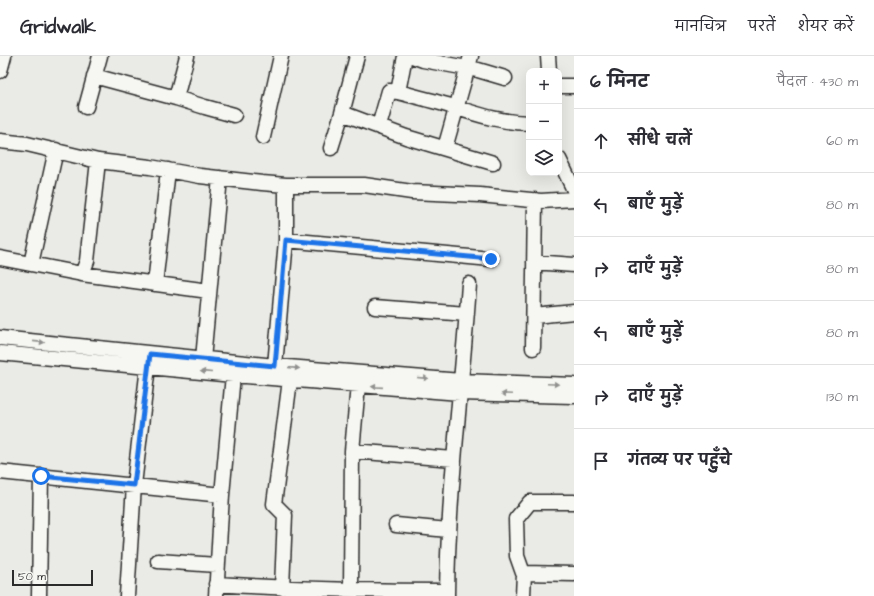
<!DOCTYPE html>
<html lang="hi">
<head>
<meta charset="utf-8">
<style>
	body { margin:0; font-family:"Architects Daughter","Playpen Sans Deva",sans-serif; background:#f2f2f3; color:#2b2b33 }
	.controls { position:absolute; right:12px; top:12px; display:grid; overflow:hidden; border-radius:8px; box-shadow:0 4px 16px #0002 }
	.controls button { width:36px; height:36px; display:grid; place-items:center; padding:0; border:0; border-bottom:1px solid #e1e1e2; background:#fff; color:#2b2b33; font:20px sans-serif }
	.scale { position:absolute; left:12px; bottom:10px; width:81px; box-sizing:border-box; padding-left:4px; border:2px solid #2b2b2b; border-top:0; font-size:11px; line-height:14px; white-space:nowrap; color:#2b2b2b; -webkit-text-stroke:3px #f6f6f2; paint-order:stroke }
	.stop { position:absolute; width:12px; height:12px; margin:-9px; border:3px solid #1a73e8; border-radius:50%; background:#fff }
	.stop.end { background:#1a73e8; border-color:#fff; box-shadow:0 1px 4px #0008 }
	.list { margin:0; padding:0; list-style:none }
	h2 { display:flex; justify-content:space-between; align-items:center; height:52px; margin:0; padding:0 16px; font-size:17px }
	h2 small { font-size:13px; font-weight:400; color:#7c7c81 }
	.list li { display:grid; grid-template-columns:26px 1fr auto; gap:12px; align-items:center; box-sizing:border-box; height:64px; padding:0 16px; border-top:1px solid #e1e1e2 }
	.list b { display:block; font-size:15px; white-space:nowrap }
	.list em { font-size:13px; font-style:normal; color:#7c7c81 }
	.icon { flex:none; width:22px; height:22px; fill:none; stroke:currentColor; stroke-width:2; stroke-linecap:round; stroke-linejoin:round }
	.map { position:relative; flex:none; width:574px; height:540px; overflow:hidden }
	header { display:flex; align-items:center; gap:24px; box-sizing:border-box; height:56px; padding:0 20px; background:#fff; border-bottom:1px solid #e1e1e2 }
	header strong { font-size:19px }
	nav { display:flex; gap:22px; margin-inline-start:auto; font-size:14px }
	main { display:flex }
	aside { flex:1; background:#fff }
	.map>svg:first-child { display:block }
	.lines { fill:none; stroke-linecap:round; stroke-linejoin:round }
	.minor-casing { stroke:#2b2b2b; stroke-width:17 }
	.minor { stroke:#f6f6f2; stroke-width:14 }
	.oneway { fill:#90908e }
	.route { stroke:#1a73e8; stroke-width:5 }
</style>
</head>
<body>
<header>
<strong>Gridwalk</strong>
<nav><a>मानचित्र</a><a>परतें</a><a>शेयर करें</a></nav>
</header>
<main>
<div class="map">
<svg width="574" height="540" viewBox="0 0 574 540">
	<rect width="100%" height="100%" fill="#eaeae6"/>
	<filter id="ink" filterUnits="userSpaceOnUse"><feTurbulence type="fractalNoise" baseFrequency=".025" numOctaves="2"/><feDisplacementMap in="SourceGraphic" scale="8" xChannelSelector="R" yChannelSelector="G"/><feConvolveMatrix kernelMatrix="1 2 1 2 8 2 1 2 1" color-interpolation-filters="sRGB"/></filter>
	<g filter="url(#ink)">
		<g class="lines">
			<g class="minor-casing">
				<path id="minor" d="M412 0 423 4 478 14 505 22
					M548 0 549 15
					M0 15 4 0
					M94 20 176 42 187 0
					M559 30H574
					M398 36C417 41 438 46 457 52 483 60 501 66 529 67
					M176 42 205 51 234 59
					M86 51 100 0
					M342 57 357 0
					M379 70 389 35 398 36 405 0
					M263 81 281 0
					M0 85 27 88 98 105 150 111 200 120 262 127 286 129H364L412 136 480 139 541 145 574 143
					M331 92 342 57 406 81 493 107
					M445 92 471 0
					M559 103 574 134
					M286 184 491 203
					M0 202 82 218 209 235
					M534 206 574 209
					M31 208 56 94
					M82 218 87 205 98 105
					M155 228 168 114
					M375 251 467 258
					M534 260 574 256
					M0 282 275 310 461 325 574 329
					M533 292 535 144
					M0 297 233 319 460 337 574 340
					M203 303 220 122
					M275 310 286 184V129
					M352 395 453 403
					M0 416 222 439
					M574 446H530L516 463 517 500 523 517 574 518
					M396 469 448 474
					M158 505 217 509
					M216 528C293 533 370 535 447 535
					M282 532 285 459 274 448 290 324
					M351 535 352 395 358 329
					M39 540 41 420
					M127 540 134 429 149 302
					M216 540 222 439 233 319
					M447 540C448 435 462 332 469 228
					M523 540 524 517"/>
			</g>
			<use href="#minor" class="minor"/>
		</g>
		<defs><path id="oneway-solid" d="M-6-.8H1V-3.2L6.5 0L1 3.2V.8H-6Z"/></defs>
		<g class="oneway">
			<use href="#oneway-solid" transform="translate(39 286) rotate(6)"/>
			<use href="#oneway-solid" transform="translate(294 312) rotate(5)"/>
			<use href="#oneway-solid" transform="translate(206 316) rotate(-175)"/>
			<use href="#oneway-solid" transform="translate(423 322) rotate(5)"/>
			<use href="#oneway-solid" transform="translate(553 328) rotate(2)"/>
			<use href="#oneway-solid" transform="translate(377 331) rotate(-176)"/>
			<use href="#oneway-solid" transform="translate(507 338) rotate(-178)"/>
		</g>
	</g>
	<g class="lines" filter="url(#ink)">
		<path class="route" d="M41 420 134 429 150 298 275 310 286 184 491 203"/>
	</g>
</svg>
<div class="controls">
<button>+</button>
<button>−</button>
<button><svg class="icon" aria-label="layers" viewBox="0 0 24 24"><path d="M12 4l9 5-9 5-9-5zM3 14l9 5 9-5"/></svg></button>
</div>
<div class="scale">50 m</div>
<div class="stop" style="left:41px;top:420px"></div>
<div class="stop end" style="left:491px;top:203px"></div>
</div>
<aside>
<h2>6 मिनट<small>पैदल · 430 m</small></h2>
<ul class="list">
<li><svg class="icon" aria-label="ahead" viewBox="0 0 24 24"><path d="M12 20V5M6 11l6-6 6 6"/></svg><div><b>सीधे चलें</b></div><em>60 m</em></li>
<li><svg class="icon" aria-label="left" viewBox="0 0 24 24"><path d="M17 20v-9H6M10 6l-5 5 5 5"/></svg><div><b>बाएँ मुड़ें</b></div><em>80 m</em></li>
<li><svg class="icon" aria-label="right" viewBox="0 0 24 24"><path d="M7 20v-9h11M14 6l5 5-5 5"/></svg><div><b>दाएँ मुड़ें</b></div><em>80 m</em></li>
<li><svg class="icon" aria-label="left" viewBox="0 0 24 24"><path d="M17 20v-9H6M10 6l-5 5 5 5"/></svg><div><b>बाएँ मुड़ें</b></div><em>80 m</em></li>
<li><svg class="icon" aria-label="right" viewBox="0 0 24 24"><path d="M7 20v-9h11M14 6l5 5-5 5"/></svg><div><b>दाएँ मुड़ें</b></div><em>130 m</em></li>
<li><svg class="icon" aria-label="arrive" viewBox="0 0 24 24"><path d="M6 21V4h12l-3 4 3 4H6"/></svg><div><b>गंतव्य पर पहुँचे</b></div></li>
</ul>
</aside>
</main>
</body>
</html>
